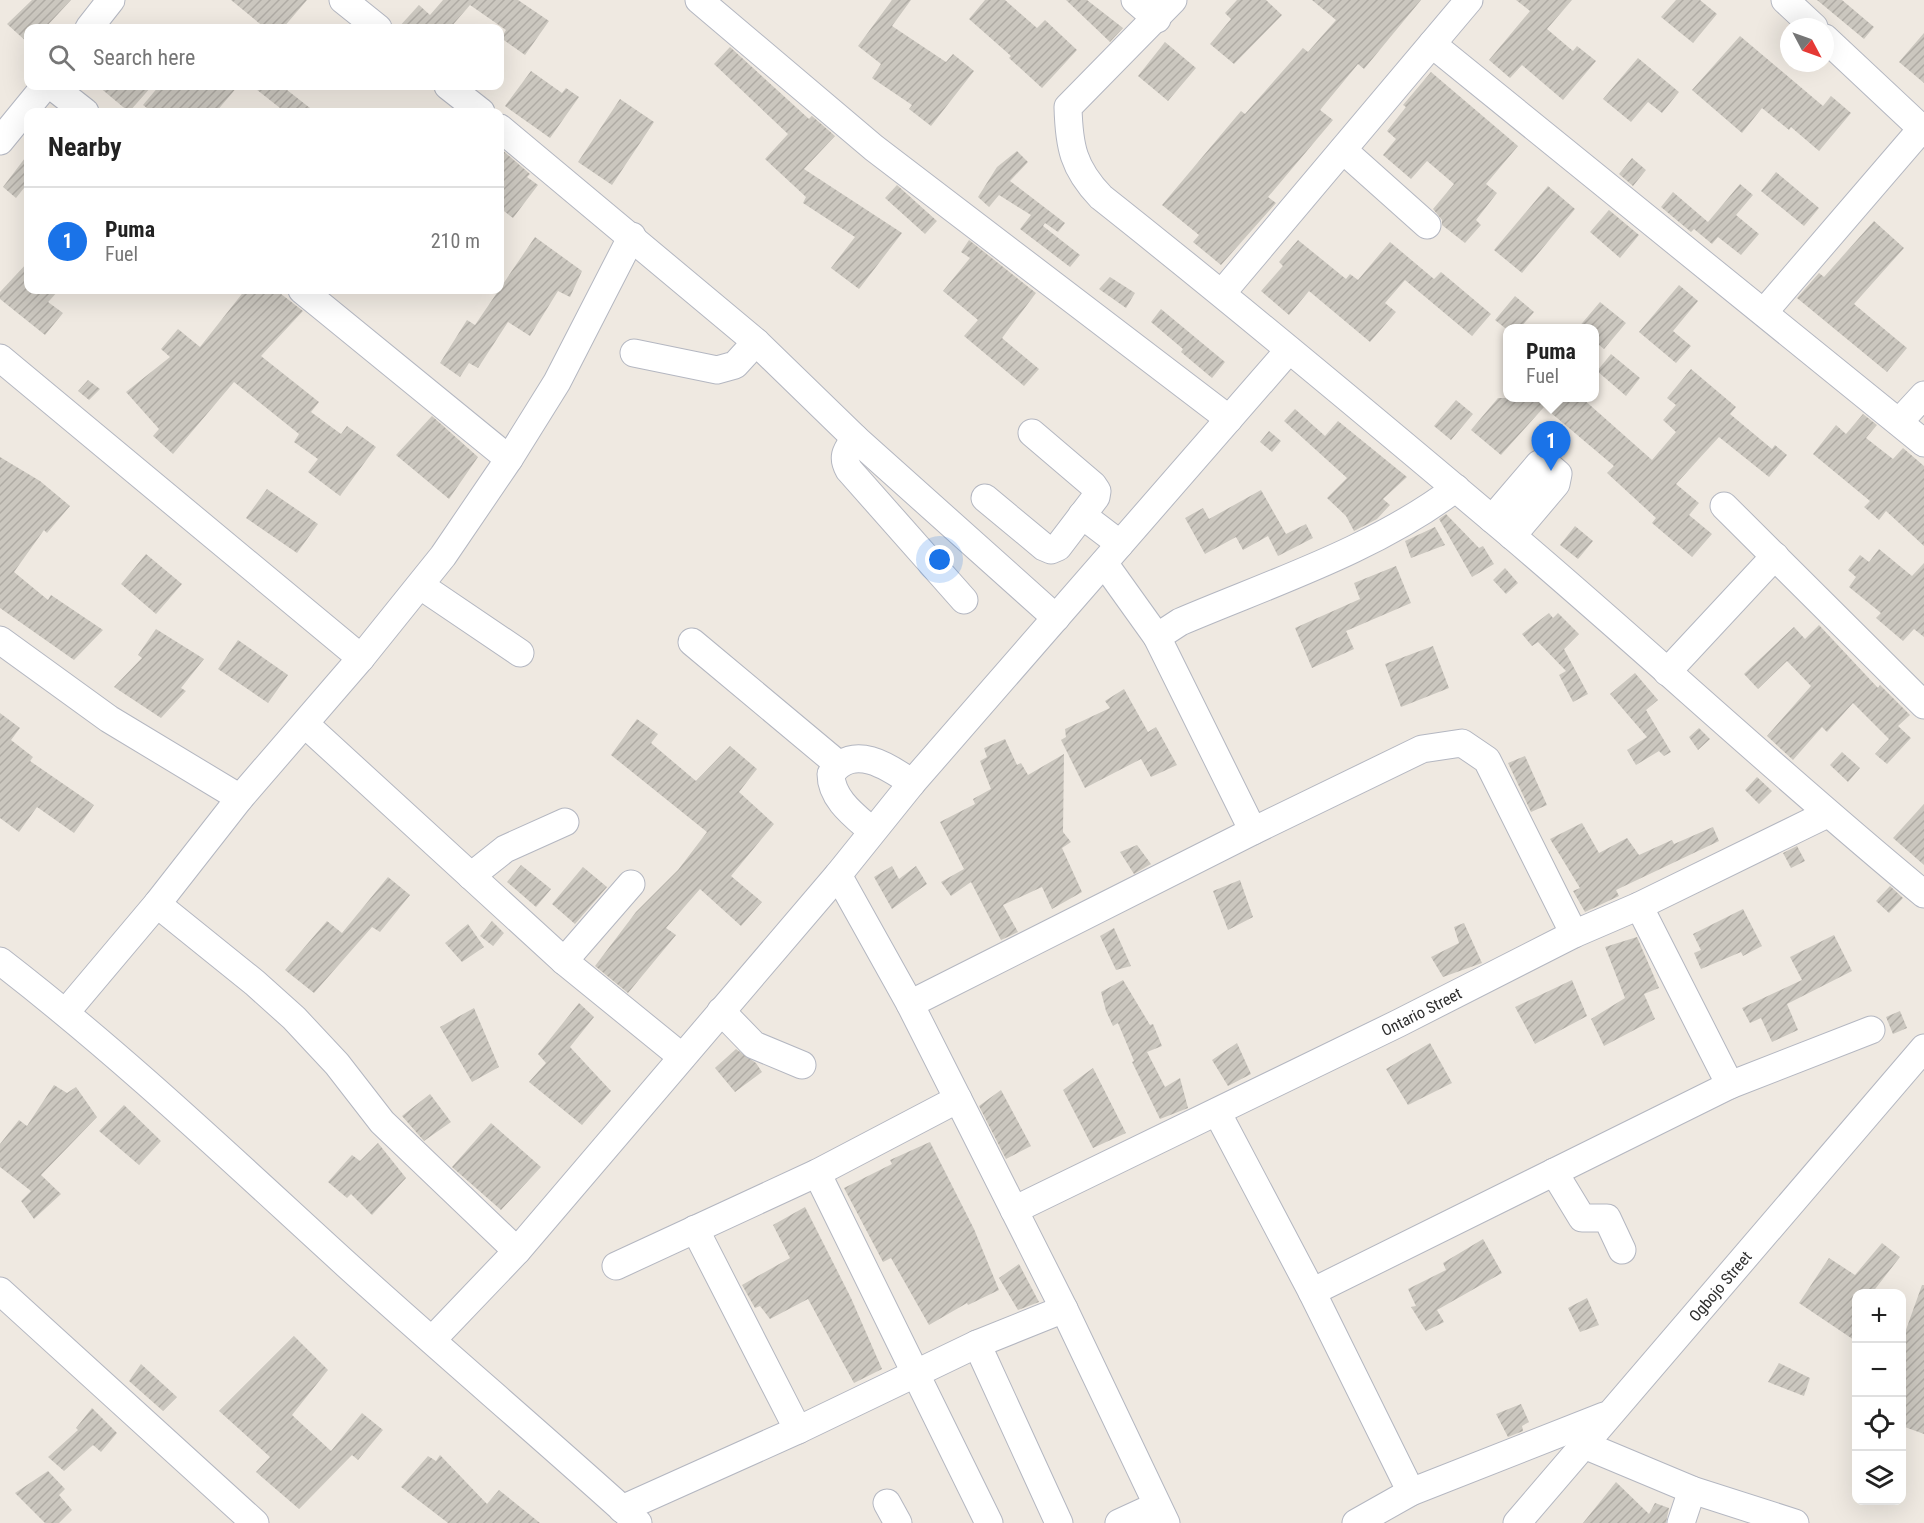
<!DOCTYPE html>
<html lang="en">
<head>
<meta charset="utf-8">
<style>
	body { margin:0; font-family:"Roboto Condensed",sans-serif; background:#f6f6f6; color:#222 }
	.controls { position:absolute; right:18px; bottom:18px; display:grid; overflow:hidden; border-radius:12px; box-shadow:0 6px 24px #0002 }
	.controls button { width:54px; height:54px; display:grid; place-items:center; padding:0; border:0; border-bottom:2px solid #e0e0e0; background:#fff; color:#222; font:30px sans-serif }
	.compass { position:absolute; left:1780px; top:18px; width:54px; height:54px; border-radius:50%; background:#fff; box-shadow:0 6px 24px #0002; rotate:131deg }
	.you { position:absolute; left:940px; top:560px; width:21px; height:21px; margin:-15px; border:4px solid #fff; border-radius:50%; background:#1a73e8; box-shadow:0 0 0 9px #1a73e833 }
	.badge { display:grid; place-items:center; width:39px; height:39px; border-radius:50%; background:#1a73e8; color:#fff; font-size:20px; font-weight:700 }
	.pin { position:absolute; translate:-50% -50px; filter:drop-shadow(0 2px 3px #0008) }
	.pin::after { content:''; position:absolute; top:32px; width:21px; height:18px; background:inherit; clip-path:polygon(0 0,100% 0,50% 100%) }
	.popup { position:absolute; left:1503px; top:324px; width:96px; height:78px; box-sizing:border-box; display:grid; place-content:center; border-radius:12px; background:#fff; filter:drop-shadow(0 2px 4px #0005); font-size:20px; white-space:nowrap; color:#767676 }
	.popup b { font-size:22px; color:#222 }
	.popup::after { content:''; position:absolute; left:50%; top:100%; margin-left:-12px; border:12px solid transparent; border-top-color:#fff }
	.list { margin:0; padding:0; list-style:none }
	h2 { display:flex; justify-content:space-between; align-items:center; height:78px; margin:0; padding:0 24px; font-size:26px }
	h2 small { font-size:20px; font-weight:400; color:#767676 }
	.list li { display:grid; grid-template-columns:39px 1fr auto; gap:18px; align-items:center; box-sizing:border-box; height:108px; padding:0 24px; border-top:2px solid #e0e0e0 }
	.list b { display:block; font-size:22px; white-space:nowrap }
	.list p { margin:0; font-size:20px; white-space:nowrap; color:#767676 }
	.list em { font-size:20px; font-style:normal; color:#767676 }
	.icon { flex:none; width:33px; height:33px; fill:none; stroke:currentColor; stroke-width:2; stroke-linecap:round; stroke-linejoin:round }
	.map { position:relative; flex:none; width:1924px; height:1523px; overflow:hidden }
	.search { position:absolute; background:#fff; box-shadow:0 6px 24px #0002; left:24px; top:24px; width:480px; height:66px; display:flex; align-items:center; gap:15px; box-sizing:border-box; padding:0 21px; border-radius:12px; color:#767676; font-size:22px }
	.panel { position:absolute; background:#fff; box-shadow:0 6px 24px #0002; left:24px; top:108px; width:480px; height:186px; border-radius:12px }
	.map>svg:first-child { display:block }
	.building { fill:url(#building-hatch) }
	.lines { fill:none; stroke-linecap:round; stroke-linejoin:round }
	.minor-casing { stroke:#b4b7c1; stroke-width:29 }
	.minor { stroke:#fff; stroke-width:27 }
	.labels { text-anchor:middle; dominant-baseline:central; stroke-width:6; stroke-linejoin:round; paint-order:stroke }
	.street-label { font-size:16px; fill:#2e2e2e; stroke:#fff }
</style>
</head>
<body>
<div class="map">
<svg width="1924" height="1523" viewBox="0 0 1924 1523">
	<defs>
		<pattern id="building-hatch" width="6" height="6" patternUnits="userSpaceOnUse" patternTransform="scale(1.5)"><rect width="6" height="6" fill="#cbc7bf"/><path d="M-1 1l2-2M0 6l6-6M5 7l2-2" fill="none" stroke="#afaba4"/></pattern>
	</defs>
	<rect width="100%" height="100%" fill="#efe9e1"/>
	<path class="building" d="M32 0H71L45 28H28V43L7 24Z
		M231 0H307L283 28H265Z
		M443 0H518L549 21 525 55 501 38 506 30 470 5 450 28H398L419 5 430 15Z
		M892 0H911L892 26 946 62 953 54 974 71 931 126 909 109 912 105 872 78 881 64 858 46Z
		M985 0H1005L1037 28 1045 20 1077 50 1042 88 1009 58 1011 56 969 19Z
		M1066 0H1087L1123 28 1110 42Z
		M1237 0H1266L1282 15 1234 64 1210 44 1231 19 1225 13Z
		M1312 0H1421L1364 69 1358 64 1320 110 1333 120 1268 197 1276 203 1221 265 1193 242 1199 235 1162 205 1241 111 1245 114 1303 48 1308 52 1336 20Z
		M1516 0H1572L1547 29 1573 51 1577 46 1596 61 1563 100 1522 65 1510 78 1489 60 1530 11Z
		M1676 0H1700L1717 14 1693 43 1661 17Z
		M1817 0H1842L1874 27 1864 39Z
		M1924 33V83L1899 62Z
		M1740 36 1823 106 1831 96 1851 113 1819 151 1791 127 1789 130 1762 108 1742 133 1692 90Z
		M1165 42 1196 68 1168 101 1138 76Z
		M730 47 809 119 812 116 835 136 804 169 902 233 859 289 831 268 855 237 803 203 806 197 765 159 788 134 714 64Z
		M1638 58 1679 92 1662 113 1648 102 1631 122 1603 99Z
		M531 71 562 93 566 88 579 97 550 138 505 106Z
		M1431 72 1518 146 1486 184 1497 193 1476 220 1481 225 1465 243 1442 225V220L1433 209 1454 184 1427 161 1411 179 1383 155 1396 139 1387 131 1406 107 1403 105Z
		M98 86H152L129 112Z
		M159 86H238L216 112H152L143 105Z
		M252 86H282L315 112H285Z
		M620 99 654 122 612 185 578 162Z
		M500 148 530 174 527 177 538 185 513 218 500 208Z
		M1017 151 1028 162 1010 181 1065 223 1058 232 1045 223 1043 226 1080 255 1070 267 1020 229 1031 215 999 195 989 207 978 197 997 167Z
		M28 154V183L16 198 3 187Z
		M1632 158 1646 170 1633 186 1619 174Z
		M1776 172 1819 208 1804 226 1761 191Z
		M1740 184 1753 195 1736 215 1759 234 1741 255 1718 237 1712 244 1694 229 1691 232 1661 207 1673 192 1708 222Z
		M897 185 937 221 925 234 885 198Z
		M1548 186 1575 209 1522 273 1494 250Z
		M1609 210 1639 235 1620 258 1590 232Z
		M1874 221 1904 248 1854 304 1907 348 1887 372 1797 298 1819 273 1824 277Z
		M535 237 582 271 570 297 558 291 530 336 508 322 478 368 469 363 460 377 440 363 467 320 475 325Z
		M969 240 1036 293 1002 338 1039 369 1024 386 964 336 978 320 943 291 970 258 961 252Z
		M1298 240 1346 279 1350 274 1358 280 1390 242 1434 279 1441 272 1491 314 1472 336 1405 280 1385 303 1396 312 1370 342 1309 291 1289 315 1261 291 1283 266 1279 262Z
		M28 262V290H59L48 302 63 313 45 335 0 299V292Z
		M1110 277 1135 293 1126 308 1099 289Z
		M1679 285 1698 301 1673 331 1691 346 1676 363 1639 332Z
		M245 290H276L303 311 261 356 319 402 311 412 341 434 347 426 376 447 340 496 308 472 318 459 294 442 299 434 234 382 173 454 153 436 159 429 126 392 170 357 161 349 178 329 200 347Z
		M1515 296 1534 312 1520 328H1505L1495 320Z
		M1600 302 1626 323 1604 349 1594 341V328H1578Z
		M1161 309 1225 362 1212 378 1181 352 1183 349 1151 322Z
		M1611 354 1640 378 1626 396 1597 371Z
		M1691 369 1736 407 1730 414 1772 449 1775 445 1787 455 1769 477 1719 437 1676 484 1699 503 1689 515 1712 534 1692 557 1652 523 1656 518 1607 473 1614 466 1544 407 1501 455 1471 430 1498 398H1582L1652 460 1676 432 1663 420 1676 405 1667 398Z
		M88 380 100 389 89 400 78 391Z
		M1456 400 1473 414 1451 440 1434 426Z
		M1295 409 1325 436 1338 421 1407 477 1383 499 1390 505 1377 519 1354 531 1346 516 1327 498 1347 478 1284 421Z
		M1863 414 1877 425 1866 438 1893 459 1903 448 1924 466V546L1886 511 1879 520 1864 507 1870 501 1813 454 1836 425 1846 434Z
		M432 416 478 457 449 499 396 455Z
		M1269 431 1281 441 1272 452 1260 442Z
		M0 457 40 481 70 506 47 533 44 530 14 572 48 600 51 595 103 630 74 660 0 608Z
		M267 489 318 524 297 553 246 518Z
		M1261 490 1286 534 1306 524 1313 538 1278 556 1268 536 1243 550 1236 537 1205 554 1185 518 1203 508 1209 519Z
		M1446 514 1479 548 1483 546 1494 564 1472 577 1439 519Z
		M1575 526 1593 541 1578 559 1560 545Z
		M1435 527 1445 545 1411 558 1405 541Z
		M1879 549 1912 576 1924 563V637L1914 629 1903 641 1876 618 1881 613 1849 587 1856 577 1848 570 1860 555 1869 562Z
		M146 554 182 584 156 614 121 584Z
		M1396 566 1411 603 1346 631 1354 649 1312 668 1295 628 1360 599 1354 583Z
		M1505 568 1518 583 1506 594 1493 580Z
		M1549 613 1553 618 1558 613 1579 634 1564 649 1588 694 1573 702 1559 675 1566 671 1538 642 1532 646 1522 634Z
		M1819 625 1878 688 1880 685 1910 715 1898 726 1911 738 1887 764 1875 754 1889 739 1853 703 1827 732 1822 727 1793 760 1767 736 1811 686 1787 661 1758 689 1744 674 1794 627 1805 639Z
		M156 629 204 659 181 688 186 691 161 718 114 687 142 658 138 655Z
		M238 640 288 675 268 703 218 669Z
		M1433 646 1449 688 1401 707 1385 664Z
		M1635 673 1658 700 1646 710 1671 752 1664 756 1659 751 1636 765 1627 750 1647 737 1610 694Z
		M1124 689 1148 732 1156 727 1177 765 1151 777 1141 759 1085 788 1061 740 1066 737 1065 729 1110 708 1105 701Z
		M0 713 20 728 11 740 33 757 30 761 94 805 74 833 37 807 19 832 0 818Z
		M637 719 658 734 651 743 696 781 730 746 757 769 739 792 774 824 731 876 762 902 741 926 700 889 666 928 676 935 628 993 595 966 636 912 678 870 707 832 611 755Z
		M1699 728 1710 739 1698 750 1689 737Z
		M1005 739 1017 765 1021 763 1028 775 1064 754 1063 832 1071 842 1062 848 1082 892 1052 909 1042 887 1003 905 1018 932 1001 940 971 882 951 896 941 882 964 869 940 822 975 804 973 799 991 789 980 761 987 757 984 748Z
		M1842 752 1860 768 1848 782 1830 765Z
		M1525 756 1547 805 1531 812 1508 763Z
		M1757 777 1772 791 1759 804 1745 790Z
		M1924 804V865L1893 838Z
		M1582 823 1599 853 1627 838 1639 855 1672 840 1674 844 1713 827 1719 841 1616 890 1619 896 1585 912 1573 891 1580 888 1550 839Z
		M1137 845 1151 864 1134 874 1120 852Z
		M1797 846 1805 861 1791 868 1783 853Z
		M521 865 551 889 536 907 507 882Z
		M892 866 899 879 916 866 927 884 892 909 874 877Z
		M583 867 607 887 575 924 552 904Z
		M388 877 410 895 380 932 372 927 314 993 285 970 327 921 342 933Z
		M1240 880 1253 917 1228 930 1213 891Z
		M1890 886 1903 898 1889 913 1876 901Z
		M1743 909 1762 946 1743 956 1741 952 1701 969 1694 953 1701 950 1693 934Z
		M492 921 504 933 493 946 480 936Z
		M1464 923 1482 963 1443 977 1431 957 1459 943 1454 927Z
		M468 924 484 947 462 962 445 943Z
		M1114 928 1131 966 1116 970 1100 936Z
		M1834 935 1852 971 1787 1004 1798 1030 1772 1042 1761 1018 1750 1023 1742 1008 1802 980 1790 957Z
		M1637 937 1659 988 1644 994 1655 1019 1604 1046 1591 1019 1625 998 1605 947Z
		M1123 980 1150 1025 1153 1024 1162 1046 1147 1052 1165 1087 1180 1078 1188 1108 1160 1119 1132 1062 1134 1061 1118 1023 1113 1026 1106 1011 1101 992Z
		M1572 980 1587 1016 1535 1044 1515 1007Z
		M579 1003 594 1017 570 1047 611 1091 582 1125 529 1082 546 1063 538 1054Z
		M474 1008 499 1067 472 1082 440 1027Z
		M1900 1011 1907 1028 1893 1034 1886 1017Z
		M1237 1043 1251 1074 1228 1086 1212 1060Z
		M1430 1043 1452 1083 1408 1105 1386 1069Z
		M736 1049 756 1063 762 1072 735 1092 715 1068Z
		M1093 1068 1126 1133 1093 1148 1063 1090Z
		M54 1085 67 1093 76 1087 97 1117 41 1175 61 1194 34 1219 21 1201 31 1191 0 1167V1144L19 1120 27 1126Z
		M1001 1090 1031 1146 1006 1159 979 1106Z
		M430 1094 451 1122 424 1141 402 1116Z
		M124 1105 161 1141 139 1165 99 1131Z
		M491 1123 541 1167 501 1210 452 1167Z
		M930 1142 974 1229 999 1290 968 1305 967 1303 929 1325 891 1258 883 1262 844 1188 892 1164 890 1160Z
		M378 1143 406 1178 372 1215 351 1194 347 1198 328 1182 352 1155 360 1161Z
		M805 1207 851 1298 882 1369 854 1383 808 1299 770 1319 760 1306 755 1308 742 1285 790 1258 773 1225Z
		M1483 1239 1502 1273 1437 1310 1444 1322 1426 1331 1411 1307 1416 1306 1408 1289 1446 1270 1443 1263Z
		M1882 1243 1900 1257 1872 1293H1857V1342L1799 1303 1829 1258 1855 1275Z
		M1019 1264 1039 1302 1018 1310 999 1278Z
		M1922 1285H1924V1434L1902 1426V1341Z
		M1587 1298 1599 1325 1580 1332 1568 1308Z
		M294 1336 328 1370 292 1415 331 1451 362 1413 383 1430 358 1460 352 1455 299 1509 256 1472 270 1457 219 1411Z
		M1779 1363 1810 1378 1804 1396 1768 1382Z
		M141 1364 177 1397 163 1411 129 1381Z
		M1521 1404 1529 1422 1522 1426 1523 1431 1508 1437 1496 1414Z
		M92 1408 117 1433 101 1452 93 1445 64 1471 48 1457 78 1430 76 1428Z
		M440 1455 487 1504 499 1490 540 1523H448L401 1487 428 1456 436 1461Z
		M48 1471 65 1489 59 1495 72 1510 59 1523H45L15 1493Z
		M1616 1482 1649 1514 1655 1503 1669 1508 1666 1523H1583Z"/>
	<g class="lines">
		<g class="minor-casing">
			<g id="minor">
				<path d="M343 0 378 28"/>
				<path d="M699 0 874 148 1229 419"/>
				<path d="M1135 0 1157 19"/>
				<path d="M1173 0 1068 107C1069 146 1073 168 1101 197 1240 307 1376 421 1511 535 1650 653 1783 778 1924 894"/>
				<path d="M1785 0 1814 27"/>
				<path d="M89 28 111 0"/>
				<path d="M1825 38 1922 129"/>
				<path d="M1432 44 1924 443"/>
				<path d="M52 86 85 112"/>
				<path d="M448 86 481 112"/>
				<path d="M500 128 756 342 855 438 1056 618"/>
				<path d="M0 141 45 86"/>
				<path d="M1343 150 1427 225"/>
				<path d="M302 290 509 459"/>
				<path d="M1222 293 1469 0"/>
				<path d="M1764 312 1924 126"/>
				<path d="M634 353 717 370 735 365 756 342"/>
				<path d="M0 358 361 658"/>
				<path d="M1899 422 1924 395"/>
				<path d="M855 438C847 450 841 456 849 470L964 600"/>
				<path d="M985 498 1044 547 1051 550 1058 547 1096 497 1097 491 1093 485 1032 433"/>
				<path d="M1724 506 1924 705"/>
				<path d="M1082 515 1120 544"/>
				<path d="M1492 519 1539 464 1544 462 1558 474 1556 484 1512 536"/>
				<path d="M1104 563 1157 637"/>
				<path d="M421 586 520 653"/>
				<path d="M0 640 109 719 240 798"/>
				<path d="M692 642 838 764"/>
				<path d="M1667 672 1775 556"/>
				<path d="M305 724 564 961 682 1057"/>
				<path d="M872 831C855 816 831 799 831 774 853 743 888 766 912 783"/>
				<path d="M1253 831 1157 637 1180 622C1274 582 1374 550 1456 488"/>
				<path d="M838 875 910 1004 1064 1309 1166 1523"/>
				<path d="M471 876 505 849 565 822"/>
				<path d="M157 904 255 983 294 1018 337 1064 382 1122 517 1251"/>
				<path d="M1639 906 1730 1085"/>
				<path d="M0 961C122 1055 233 1161 347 1265 443 1352 542 1436 638 1523"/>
				<path d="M564 961 631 884"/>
				<path d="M910 1004 1253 831 1422 749 1462 743 1487 760 1574 934"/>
				<path d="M721 1011 754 1045 802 1065"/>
				<path d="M66 1012 157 904 240 798 361 658 443 556 509 459 557 382 632 236"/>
				<path d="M1217 1112 1312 1292 1411 1492"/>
				<path d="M1554 1172 1582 1218H1607L1622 1250"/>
				<path d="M817 1173 989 1523"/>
				<path id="s1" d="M1014 1210 1399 1023 1574 934 1639 906 1827 814"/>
				<path d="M695 1229 798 1430"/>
				<path d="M616 1266 817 1173 958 1099"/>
				<path d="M0 1291 255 1523"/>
				<path d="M1312 1292 1730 1085 1871 1030"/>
				<path d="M432 1340 517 1251 838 875 912 783 1289 350"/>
				<path d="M977 1344 1059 1523"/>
				<path d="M1582 1444 1692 1490 1795 1523"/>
				<path d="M887 1503 898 1523"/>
				<path d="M622 1509 798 1430 977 1344 1064 1309"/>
				<path d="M1119 1523 1156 1506"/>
				<path d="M1356 1523 1411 1492 1604 1416"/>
				<path id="s2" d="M1517 1523 1924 1048"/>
				<path d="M1681 1523 1692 1490"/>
			</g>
		</g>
		<use href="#minor" class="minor"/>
	</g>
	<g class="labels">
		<g class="street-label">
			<text stroke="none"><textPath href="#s1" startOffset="453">Ontario Street</textPath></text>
			<text stroke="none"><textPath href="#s2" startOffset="312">Ogbojo Street</textPath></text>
		</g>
	</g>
</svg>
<div class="controls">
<button>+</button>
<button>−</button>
<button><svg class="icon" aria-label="locate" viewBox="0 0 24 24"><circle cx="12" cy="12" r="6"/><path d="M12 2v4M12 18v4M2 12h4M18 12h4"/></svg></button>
<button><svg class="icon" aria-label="layers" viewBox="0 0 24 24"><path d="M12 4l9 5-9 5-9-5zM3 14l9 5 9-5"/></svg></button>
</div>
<svg class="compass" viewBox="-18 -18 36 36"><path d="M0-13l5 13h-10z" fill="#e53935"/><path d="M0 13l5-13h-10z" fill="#767676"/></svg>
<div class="you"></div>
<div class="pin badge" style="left:1551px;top:471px">1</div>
<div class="popup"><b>Puma</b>Fuel</div>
<div class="search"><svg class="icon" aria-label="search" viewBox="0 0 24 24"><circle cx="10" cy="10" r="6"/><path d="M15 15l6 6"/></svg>Search here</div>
<section class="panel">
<h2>Nearby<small></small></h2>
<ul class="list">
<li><span class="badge">1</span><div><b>Puma</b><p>Fuel</p></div><em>210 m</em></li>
</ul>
</section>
</div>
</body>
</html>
